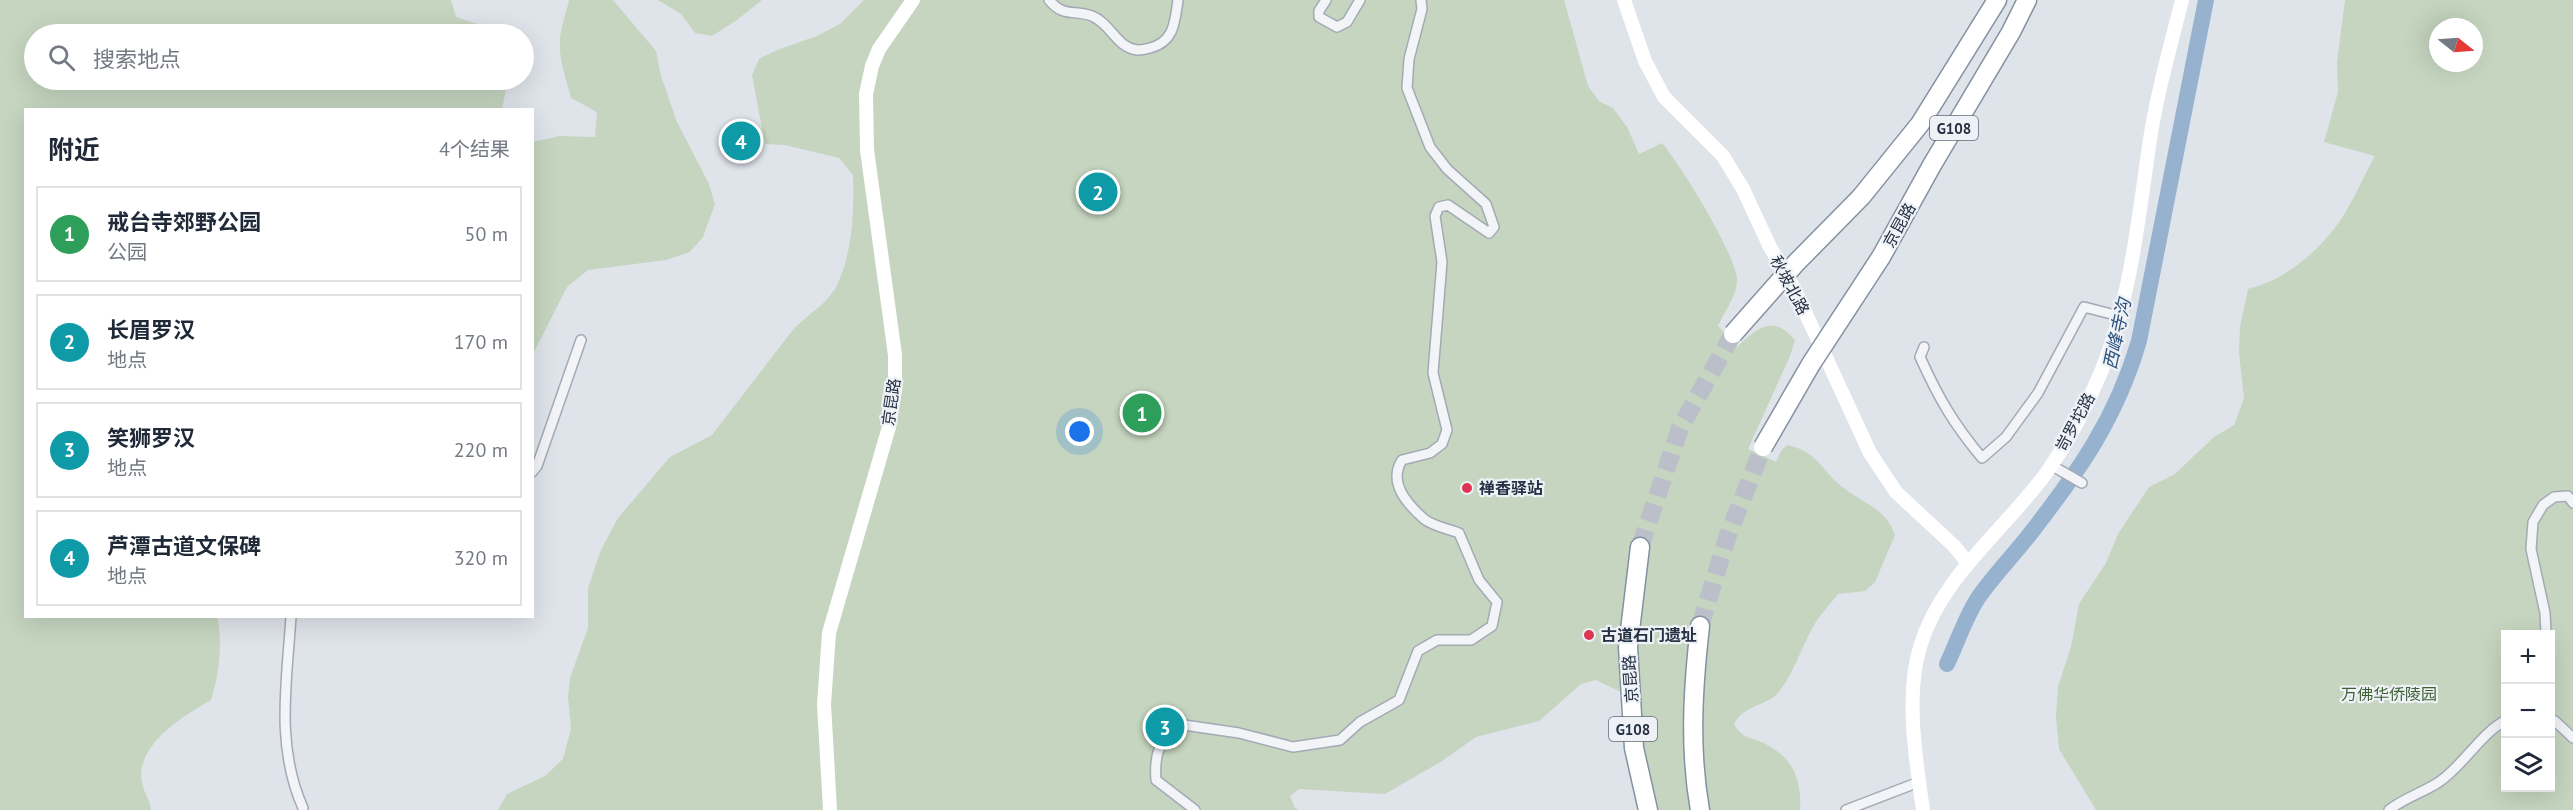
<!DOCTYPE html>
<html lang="zh">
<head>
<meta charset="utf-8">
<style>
	body { margin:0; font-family:"PT Sans","Noto Sans SC",sans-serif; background:#f6f6f7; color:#1f2937 }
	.controls { position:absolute; right:18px; bottom:18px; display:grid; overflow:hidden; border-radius:0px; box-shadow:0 6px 24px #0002 }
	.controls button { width:54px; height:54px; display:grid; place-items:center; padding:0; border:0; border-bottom:2px solid #e0e1e3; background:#fff; color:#1f2937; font:30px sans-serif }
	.compass { position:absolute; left:2429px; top:18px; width:54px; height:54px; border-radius:50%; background:#fff; box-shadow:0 6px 24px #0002; rotate:107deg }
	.you { position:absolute; left:1080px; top:432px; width:21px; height:21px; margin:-15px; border:4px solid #fff; border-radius:50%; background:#1a73e8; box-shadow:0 0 0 9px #1a73e833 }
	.badge { display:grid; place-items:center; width:39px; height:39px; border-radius:50%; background:#b45309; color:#fff; font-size:20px; font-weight:700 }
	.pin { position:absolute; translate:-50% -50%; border:3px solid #fff; box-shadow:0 2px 6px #0006 }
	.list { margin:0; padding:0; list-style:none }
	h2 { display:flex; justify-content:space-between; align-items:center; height:78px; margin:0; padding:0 24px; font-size:26px }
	h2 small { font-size:20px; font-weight:400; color:#747a83 }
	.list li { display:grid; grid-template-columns:39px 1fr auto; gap:18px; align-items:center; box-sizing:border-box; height:96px; margin:0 12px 12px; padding:0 12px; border:2px solid #e0e1e3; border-radius:0px }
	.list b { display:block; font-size:22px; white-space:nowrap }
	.list p { margin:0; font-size:20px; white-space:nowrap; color:#747a83 }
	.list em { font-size:20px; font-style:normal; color:#747a83 }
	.icon { flex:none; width:33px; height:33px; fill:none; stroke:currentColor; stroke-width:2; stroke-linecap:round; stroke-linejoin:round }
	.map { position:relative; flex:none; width:2573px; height:810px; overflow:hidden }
	.search { position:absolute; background:#fff; box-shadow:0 6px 24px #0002; left:24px; top:24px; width:510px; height:66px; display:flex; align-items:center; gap:15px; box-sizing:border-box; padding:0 21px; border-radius:33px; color:#747a83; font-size:22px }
	.panel { position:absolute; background:#fff; box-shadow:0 6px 24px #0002; left:24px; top:108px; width:510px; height:510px; border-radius:0px }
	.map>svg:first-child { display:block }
	.green { fill:#c5d5bf; fill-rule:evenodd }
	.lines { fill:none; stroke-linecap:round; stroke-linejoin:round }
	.river { stroke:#96b2ce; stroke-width:16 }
	.highway-tunnel { stroke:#babfc9; stroke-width:18; stroke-dasharray:18 9; stroke-linecap:butt }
	.street-casing { stroke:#a4aab5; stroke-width:12 }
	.highway-casing { stroke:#8491a2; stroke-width:21 }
	.street { stroke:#f2f4f8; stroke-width:9 }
	.secondary { stroke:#fff; stroke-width:14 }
	.highway { stroke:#fff; stroke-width:18 }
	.highway-bridge-casing { stroke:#8491a2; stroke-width:21; stroke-linecap:butt }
	.highway-bridge { stroke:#fff; stroke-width:18 }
	.poi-dot { fill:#dd3653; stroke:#eef2f7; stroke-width:2 }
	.labels { text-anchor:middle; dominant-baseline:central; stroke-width:4.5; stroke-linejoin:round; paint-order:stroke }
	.shield { fill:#eef2f7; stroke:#626b79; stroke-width:1.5 }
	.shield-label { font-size:15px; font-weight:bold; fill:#263143 }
	.street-label { font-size:16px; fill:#263143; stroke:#eef2f7 }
	.poi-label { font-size:16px; font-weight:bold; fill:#263143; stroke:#eef2f7; text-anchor:start }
	.park-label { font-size:16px; fill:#3b6032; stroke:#eef2f7 }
	.water-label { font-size:18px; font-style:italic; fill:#2b517b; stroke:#eef2f7 }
</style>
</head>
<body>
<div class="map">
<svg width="2573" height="810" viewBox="0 0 2573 810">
	<rect width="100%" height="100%" fill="#dfe3ea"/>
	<path class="green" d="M0 0H451L456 17 496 30 500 34H34V80H508L502 109 26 110V616H217C223 642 219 675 211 700 185 715 134 745 142 783 144 793 150 800 151 810H0Z
		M569 0H613L656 51 661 76 677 122 709 184 715 204 703 237 690 252 666 260 588 270 567 287 533 354V142L559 136 595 137 597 112 571 98C567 81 560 64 560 47 559 30 566 15 569 0Z
		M658 0H762L737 20 712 36 695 33 681 14Z
		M864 0H1564L1588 86 1599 101 1613 108 1627 127 1639 154 1662 143C1680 164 1736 254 1737 280 1737 296 1724 312 1718 326L1737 347C1757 328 1773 314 1795 340L1790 356 1748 449 1776 462 1781 451 1787 445C1820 452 1822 473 1845 489 1865 504 1886 509 1895 535L1875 582 1865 591 1838 594C1830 605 1819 615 1813 627 1801 648 1793 675 1778 693 1765 707 1742 705 1734 725 1744 738 1746 736 1761 742 1791 755 1802 777 1800 810H1654L1644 773 1641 714 1621 692 1596 680 1581 684 1539 721 1476 737 1442 761 1385 794 1299 789 1290 796 1295 808 1299 810H498L507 794 545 776 563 759 571 729 568 697 570 678 588 628V588L601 550 618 518 670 457 712 435 792 331C805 316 828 304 837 285 853 252 854 210 853 175L839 158 785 145 765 144 752 75 759 59 777 50 817 36 840 24Z
		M2345 0H2573V810H2096L2059 749 2056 716 2058 687 2071 647 2079 604 2106 563 2118 534 2149 487 2175 474 2214 437 2234 425 2244 398 2239 353 2240 327 2248 289C2282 281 2313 256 2334 229 2349 211 2363 177 2375 156L2324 142 2338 92 2337 63ZM2438 27H2474V63H2438ZM2506 634H2550V788H2506Z"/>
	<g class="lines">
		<path class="river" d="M1947 664C1957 643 1965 618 1978 598 1993 576 2013 556 2030 534 2079 471 2116 419 2139 341L2206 0"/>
		<path class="highway-tunnel" d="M1640 547 1680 428 1733 334
			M1700 626 1727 538 1763 447"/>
		<g class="street-casing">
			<path id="street" d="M1049 0C1064 18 1073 9 1092 16 1105 21 1112 35 1123 44 1132 51 1140 51 1150 48 1174 42 1175 22 1178 0
				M1326 0 1319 11V17L1337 27 1347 22 1360 0
				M1924 347 1920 357C1939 399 1953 423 1982 458L2006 437 2038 393 2084 307 2119 316
				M2051 465 2082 483
				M532 472 537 466 581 340
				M291 616C287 682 275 745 303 808
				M2546 634 2545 613 2531 549 2533 522 2543 505 2554 497 2568 496 2573 503
				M2550 719 2555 721 2573 738
				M1195 810 1156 780C1154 753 1159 744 1177 724L1239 733 1293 747 1340 740 1360 722 1399 700 1418 651 1437 640H1471L1492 626 1497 602 1479 580 1459 533C1448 529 1433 526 1424 519 1406 503 1388 482 1402 460L1430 453 1442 444 1447 430 1433 373 1442 262 1435 216 1439 207 1448 205 1489 233 1494 227 1486 204 1447 169 1430 147 1407 88 1409 59 1422 9 1421 0
				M1846 810 1919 782
				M2389 810C2404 798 2424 792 2439 782 2464 765 2479 735 2506 720"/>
		</g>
		<g class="highway-casing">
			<path id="highway" d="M1861 197 1920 124 1997 0
				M1881 257 1932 165 2011 32 2027 0
				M1640 547 1628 647 1634 748 1648 810
				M1700 626C1693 687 1689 749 1700 810"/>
		</g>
		<use href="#street" class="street"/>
		<path class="secondary" d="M1624 0 1645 61 1664 97 1723 156 1743 189 1770 247 1794 288 1870 453 1896 492 1954 546 1968 563
			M830 810 824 704 829 633 889 427 895 390V355L867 150 866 94 872 66 879 49 913 0
			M1923 810C1916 761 1905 696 1920 647 1941 576 2005 530 2047 472 2068 442 2087 406 2101 372 2130 300 2138 223 2149 146 2156 97 2170 48 2182 0"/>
		<use href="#highway" class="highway"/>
		<g class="highway-bridge-casing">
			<path id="highway-bridge" d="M1733 334 1795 264 1861 197
				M1763 447 1811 364 1881 257"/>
		</g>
		<use href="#highway-bridge" class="highway-bridge"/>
	</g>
	<g class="poi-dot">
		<circle cx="1467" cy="488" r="6"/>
		<circle cx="1589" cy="635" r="6"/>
	</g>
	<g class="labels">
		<g class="shield">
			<rect x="1930" y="116" width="48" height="24" rx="4.5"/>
			<rect x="1609" y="717" width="48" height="24" rx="4.5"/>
		</g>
		<g class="shield-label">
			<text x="1954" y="128">G108</text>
			<text x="1633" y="729">G108</text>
		</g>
		<g class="street-label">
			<text transform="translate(1899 225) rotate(-61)">京昆路</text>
			<text transform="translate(1790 285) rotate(62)">秋坡北路</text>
			<text transform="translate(891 402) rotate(-82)">京昆路</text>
			<text transform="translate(2075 422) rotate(-62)">岢罗坨路</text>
			<text transform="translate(1630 679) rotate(-94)">京昆路</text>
		</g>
		<g class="poi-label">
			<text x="1479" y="488">禅香驿站</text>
			<text x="1601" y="635">古道石门遗址</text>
		</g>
		<g class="park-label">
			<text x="2389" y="694">万佛华侨陵园</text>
		</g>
		<g class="water-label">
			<text transform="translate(2117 334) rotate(-78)">西峰寺沟</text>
		</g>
	</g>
</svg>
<div class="controls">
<button>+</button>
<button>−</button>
<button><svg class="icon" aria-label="layers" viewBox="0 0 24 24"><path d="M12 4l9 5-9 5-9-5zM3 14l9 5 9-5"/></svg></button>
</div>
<svg class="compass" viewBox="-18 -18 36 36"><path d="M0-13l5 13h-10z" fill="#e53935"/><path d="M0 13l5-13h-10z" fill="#747a83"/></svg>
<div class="you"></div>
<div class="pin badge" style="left:1142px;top:413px;background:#2e9e5b">1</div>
<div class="pin badge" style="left:1098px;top:192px;background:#0f9aa8">2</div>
<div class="pin badge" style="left:1165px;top:727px;background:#0f9aa8">3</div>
<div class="pin badge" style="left:741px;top:141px;background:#0f9aa8">4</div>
<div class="search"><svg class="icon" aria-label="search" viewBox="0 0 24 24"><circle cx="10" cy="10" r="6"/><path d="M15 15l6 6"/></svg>搜索地点</div>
<section class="panel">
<h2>附近<small>4个结果</small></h2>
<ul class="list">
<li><span class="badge" style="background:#2e9e5b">1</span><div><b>戒台寺郊野公园</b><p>公园</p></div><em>50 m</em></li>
<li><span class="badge" style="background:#0f9aa8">2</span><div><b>长眉罗汉</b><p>地点</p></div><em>170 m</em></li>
<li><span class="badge" style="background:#0f9aa8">3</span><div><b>笑狮罗汉</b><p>地点</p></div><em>220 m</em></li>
<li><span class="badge" style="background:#0f9aa8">4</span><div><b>芦潭古道文保碑</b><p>地点</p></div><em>320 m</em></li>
</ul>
</section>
</div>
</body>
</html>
